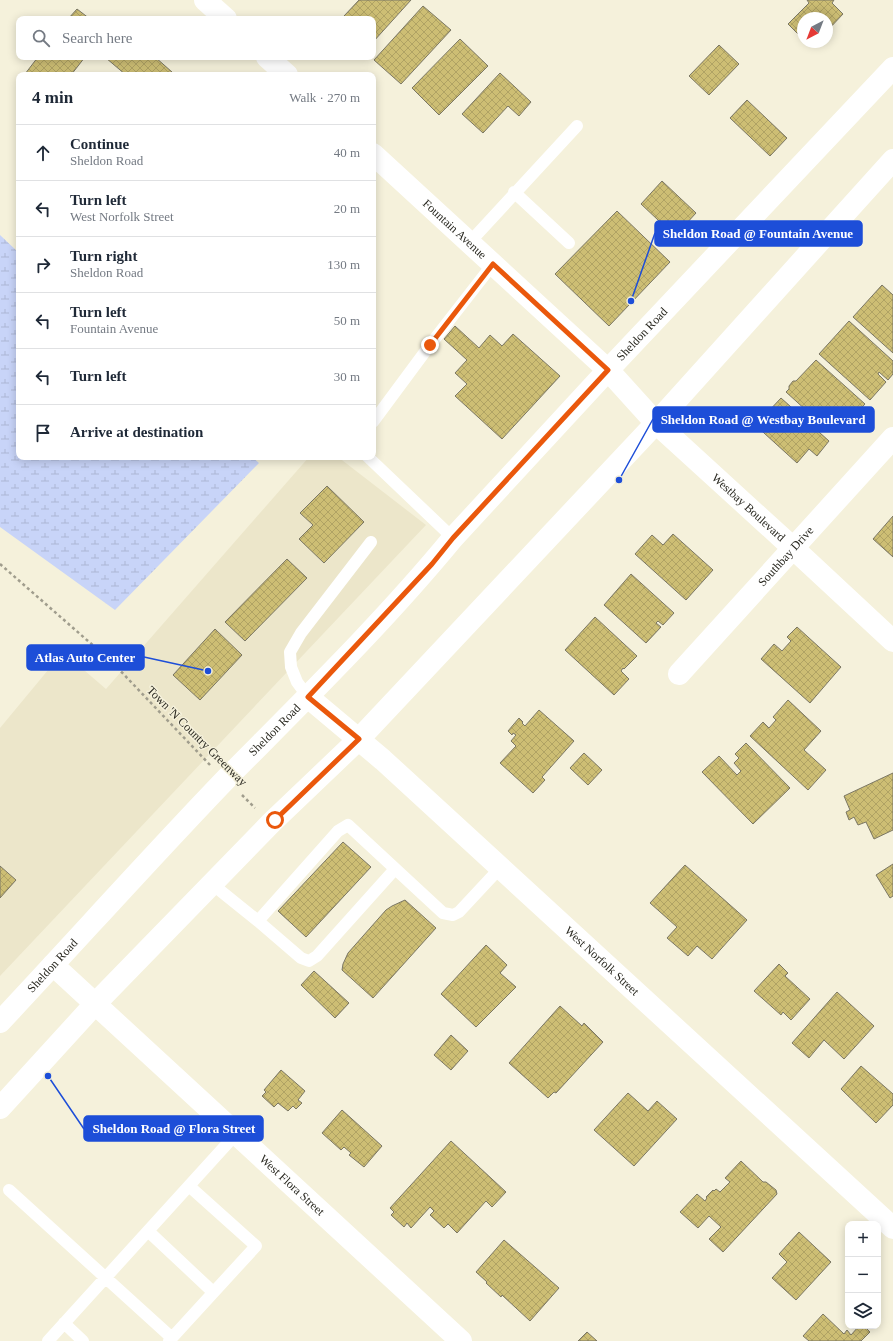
<!DOCTYPE html>
<html lang="en">
<head>
<meta charset="utf-8">
<style>
	body { margin:0; font-family:"Times New Roman",serif; background:#f6f6f7; color:#1f2937 }
	.controls { position:absolute; right:12px; bottom:12px; display:grid; overflow:hidden; border-radius:8px; box-shadow:0 2px 10px #0003 }
	.controls button { width:36px; height:36px; display:grid; place-items:center; padding:0; border:0; border-bottom:1px solid #e0e1e3; background:#fff; color:#1f2937; font:20px sans-serif }
	.compass { position:absolute; left:797px; top:12px; width:36px; height:36px; border-radius:50%; background:#fff; box-shadow:0 2px 10px #0003; rotate:222deg }
	.stop { position:absolute; width:12px; height:12px; margin:-9px; border:3px solid #ea580c; border-radius:50%; background:#fff }
	.stop.end { background:#ea580c; border-color:#fff; box-shadow:0 1px 4px #0008 }
	.list { margin:0; padding:0; list-style:none }
	h2 { display:flex; justify-content:space-between; align-items:center; height:52px; margin:0; padding:0 16px; font-size:17px }
	h2 small { font-size:13px; font-weight:400; color:#747a83 }
	.list li { display:grid; grid-template-columns:26px 1fr auto; gap:12px; align-items:center; box-sizing:border-box; height:56px; padding:0 16px; border-top:1px solid #e0e1e3 }
	.list b { display:block; font-size:15px; white-space:nowrap }
	.list p { margin:0; font-size:13px; white-space:nowrap; color:#747a83 }
	.list em { font-size:13px; font-style:normal; color:#747a83 }
	.icon { flex:none; width:22px; height:22px; fill:none; stroke:currentColor; stroke-width:2; stroke-linecap:round; stroke-linejoin:round }
	.map { position:relative; flex:none; width:893px; height:1341px; overflow:hidden }
	.search { position:absolute; background:#fff; box-shadow:0 2px 10px #0003; left:16px; top:16px; width:360px; height:44px; display:flex; align-items:center; gap:10px; box-sizing:border-box; padding:0 14px; border-radius:8px; color:#747a83; font-size:15px }
	.panel { position:absolute; background:#fff; box-shadow:0 2px 10px #0003; left:16px; top:72px; width:360px; height:388px; border-radius:8px }
	.map>svg:first-child { display:block }
	.built { fill:#ece6ca }
	.wetland { fill:url(#wetland-marsh) }
	.building { fill:url(#building-cross-hatch); stroke:#7b7764 }
	.lines { fill:none; stroke-linecap:round; stroke-linejoin:round }
	.path { stroke:#a09d8d; stroke-width:2.5; stroke-dasharray:3 3; stroke-linecap:butt }
	.service { stroke:#fff; stroke-width:12 }
	.minor { stroke:#fff; stroke-width:22 }
	.secondary { stroke:#fff; stroke-width:22 }
	.route { stroke:#ea580c; stroke-width:5 }
	.labels { text-anchor:middle; dominant-baseline:central; stroke-width:3; stroke-linejoin:round; paint-order:stroke }
	.street-label { font-size:12px; fill:#292820; stroke:#f5f1db }
	.leader { fill:none; stroke:#1d4ed8; stroke-width:1.5 }
	.callout-dot { fill:#1d4ed8; stroke:#f5f1db; stroke-width:1.5 }
	.callout { fill:#1d4ed8; stroke:#1d4ed8; stroke-width:1.5 }
	.callout-label { font-size:13px; text-anchor:middle; font-weight:bold; fill:#fff }
</style>
</head>
<body>
<div class="map">
<svg width="893" height="1341" viewBox="0 0 893 1341">
	<defs>
		<pattern id="wetland-marsh" width="20" height="14" patternUnits="userSpaceOnUse"><rect width="20" height="14" fill="#c8d4f8"/><path d="M1 5h8M5 5V1M11 12h8M15 12V8" fill="none" stroke="#acb6d4"/></pattern>
		<pattern id="building-cross-hatch" width="8" height="8" patternUnits="userSpaceOnUse"><rect width="8" height="8" fill="#cdbe74"/><path d="M0 0l8 8M0 8l8-8" fill="none" stroke="#b0a364"/></pattern>
	</defs>
	<rect width="100%" height="100%" fill="#f5f1db"/>
	<path class="built" d="M309 457H338L426 525 0 976V728L63 652 106 689Z"/>
	<path class="wetland" d="M0 235 19 253V457H252L259 463 115 610 0 527Z"/>
	<path class="building" d="M359 0H411L373 42V19H347L344 16Z
		M807 0H834L832 3 843 14 827 31V18H803V39L788 24 809 3Z
		M423 6 451 30 401 84 374 60Z
		M77 9 90 19H68Z
		M460 39 488 66 439 115 412 88Z
		M719 45 739 64 709 95 689 76Z
		M38 57H85L71 75H26L25 74Z
		M108 57H155L172 72 169 75H126L106 58Z
		M500 73 531 102 519 116 508 106 483 133 462 114Z
		M747 100 787 138 770 156 730 118Z
		M662 181 696 213 675 236 641 204Z
		M617 211 670 262 609 326 555 274Z
		M882 285 893 295V353L853 317Z
		M849 321 893 361V374L888 380 879 372 878 374 886 382 870 400 819 354Z
		M455 326 479 348 490 335 502 346 513 334 560 376 502 439 455 396 467 384 455 373 467 360 444 339Z
		M816 360 865 404 850 420 842 413 839 415 841 417 829 431 786 392 789 389V386L793 381H796Z
		M781 398 829 441 817 456 809 449 797 463 753 423 763 412 766 414Z
		M327 486 364 522 324 563 299 539 313 525 300 513Z
		M893 516V557L873 539Z
		M673 534 713 570 686 600 635 554 652 535 663 545Z
		M287 559 307 578 245 641 225 622Z
		M631 574 674 613 663 625 658 621 656 623 661 627 646 643 604 605Z
		M595 617 637 656 624 669 623 668 621 671 629 679 614 695 565 650Z
		M797 627 841 667 810 703 761 659 774 644 782 651 791 641 787 637Z
		M215 629 242 655 200 700 173 675Z
		M788 700 821 731 804 750 826 770 808 790 750 736 763 722 769 728 776 720 773 717Z
		M539 710 574 741 542 777 545 780 533 793 500 763 516 746 511 741 516 735 513 733 512 735 508 731 519 718 523 722 522 723 525 726Z
		M746 743 790 788 753 824 702 772 719 756 737 775 741 771 734 763 739 758 735 754Z
		M584 753 602 770 588 785 570 768Z
		M893 773V830L874 839 866 822 858 825 854 817 849 820 846 812 850 810 844 796Z
		M343 842 371 867 306 937 278 911Z
		M893 864V896L890 898 876 875Z
		M685 865 747 920 712 959 697 946 688 956 667 938 677 927 650 903Z
		M0 866 16 880 0 898Z
		M405 900 436 928 373 998 342 970 343 964 348 953 386 910 392 906Z
		M486 945 507 965 500 973 516 987 476 1027 441 994Z
		M779 964 788 973 785 976 810 999 791 1020 783 1012 781 1015 754 991Z
		M314 971 349 1003 335 1018 301 985Z
		M837 992 874 1026 844 1059 824 1040 809 1058 792 1043Z
		M560 1006 582 1026 584 1023 603 1042 556 1093 554 1092 548 1098 509 1063Z
		M451 1035 468 1051 451 1070 434 1055Z
		M861 1066 893 1094V1105L876 1123 841 1089Z
		M281 1070 305 1091 298 1100 302 1103 296 1109 293 1106 288 1111 278 1103 274 1107 262 1096 266 1092 264 1090Z
		M628 1093 648 1111 657 1101 677 1119 634 1166 594 1130Z
		M342 1110 382 1146 364 1167 349 1155 351 1153 344 1147 341 1150 322 1133Z
		M451 1141 506 1192 492 1207 486 1201 457 1233 448 1224 444 1228 430 1215 434 1211 430 1207 411 1228 407 1223 404 1227 391 1215 394 1212 390 1208Z
		M741 1161 763 1182H766L776 1190 777 1194 723 1252 709 1239 721 1227 709 1216 698 1228 680 1212 697 1194 705 1201 707 1198 706 1197 713 1190 714 1191 716 1189 720 1192 730 1182 725 1178Z
		M799 1232 831 1262 796 1300 772 1278 787 1262 779 1254Z
		M504 1240 559 1288 530 1321 502 1295 501 1297 486 1283 487 1282 476 1272Z
		M823 1314 844 1334 847 1330 851 1335 859 1326H864L870 1332 861 1341H809L803 1336Z
		M587 1332 597 1341H578Z"/>
	<g class="lines">
		<path class="path" d="M0 564 112 662 210 765
			M242 795 255 808"/>
		<path class="service" d="M514 192 569 243
			M469 243 577 126
			M373 422 430 345 493 264
			M368 457 453 538
			M308 697 297 682 291 667 290 652 301 633 371 542
			M212 884 258 921 338 831 348 825 443 913 453 915 459 912 500 868
			M258 921 301 958 309 961 317 956 395 869
			M9 1190 172 1338
			M148 1231 213 1292
			M64 1323 83 1341
			M48 1341 236 1134
			M169 1341 256 1246 189 1186"/>
		<g class="minor">
			<path d="M205 0 226 19"/>
			<path d="M267 57 287 75"/>
			<path id="s1" d="M373 154 608 370 656 423 793 548 893 641"/>
			<path id="s2" d="M679 674 893 438"/>
			<path id="s3" d="M308 697 383 760 893 1228"/>
			<path id="s4" d="M53 965 461 1341"/>
		</g>
		<g class="secondary">
			<path id="s5" d="M0 1022C76 941 150 858 227 778 304 700 383 623 453 538L608 370 893 68"/>
			<path d="M0 1108 95 1004 271 823 359 739 656 423 893 160"/>
		</g>
	</g>
	<g class="lines">
		<path class="route" d="M275 820 359 739 308 697 432 564 453 538 608 370 493 264 430 345"/>
	</g>
	<g class="labels">
		<g class="street-label">
			<text stroke="none"><textPath href="#s1" startOffset="111">Fountain Avenue</textPath></text>
			<text stroke="none"><textPath href="#s5" startOffset="941">Sheldon Road</textPath></text>
			<text stroke="none"><textPath href="#s1" startOffset="516">Westbay Boulevard</textPath></text>
			<text stroke="none"><textPath href="#s2" startOffset="159">Southbay Drive</textPath></text>
			<text stroke="none"><textPath href="#s5" startOffset="401">Sheldon Road</textPath></text>
			<text transform="translate(197 736) rotate(45)">Town 'N Country Greenway</text>
			<text stroke="none"><textPath href="#s3" startOffset="395">West Norfolk Street</textPath></text>
			<text stroke="none"><textPath href="#s5" startOffset="77">Sheldon Road</textPath></text>
			<text stroke="none"><textPath href="#s4" startOffset="325">West Flora Street</textPath></text>
		</g>
	</g>
	<path class="leader" d="M631 301L655 233M619 480L653 419M208 671L144 657M48 1076L84 1129"/>
	<g class="callout-dot">
		<circle cx="631" cy="301" r="4"/>
		<circle cx="619" cy="480" r="4"/>
		<circle cx="208" cy="671" r="4"/>
		<circle cx="48" cy="1076" r="4"/>
	</g>
	<g class="callout">
		<rect x="655" y="221" width="207" height="25" rx="4"/>
		<rect x="653" y="407" width="221" height="25" rx="4"/>
		<rect x="27" y="645" width="117" height="25" rx="4"/>
		<rect x="84" y="1116" width="179" height="25" rx="4"/>
	</g>
	<g class="callout-label">
		<text x="758" y="238">Sheldon Road @ Fountain Avenue</text>
		<text x="763" y="424">Sheldon Road @ Westbay Boulevard</text>
		<text x="85" y="662">Atlas Auto Center</text>
		<text x="174" y="1133">Sheldon Road @ Flora Street</text>
	</g>
</svg>
<div class="controls">
<button>+</button>
<button>−</button>
<button><svg class="icon" aria-label="layers" viewBox="0 0 24 24"><path d="M12 4l9 5-9 5-9-5zM3 14l9 5 9-5"/></svg></button>
</div>
<svg class="compass" viewBox="-18 -18 36 36"><path d="M0-13l5 13h-10z" fill="#e53935"/><path d="M0 13l5-13h-10z" fill="#747a83"/></svg>
<div class="stop" style="left:275px;top:820px"></div>
<div class="stop end" style="left:430px;top:345px"></div>
<div class="search"><svg class="icon" aria-label="search" viewBox="0 0 24 24"><circle cx="10" cy="10" r="6"/><path d="M15 15l6 6"/></svg>Search here</div>
<section class="panel">
<h2>4 min<small>Walk · 270 m</small></h2>
<ul class="list">
<li><svg class="icon" aria-label="ahead" viewBox="0 0 24 24"><path d="M12 20V5M6 11l6-6 6 6"/></svg><div><b>Continue</b><p>Sheldon Road</p></div><em>40 m</em></li>
<li><svg class="icon" aria-label="left" viewBox="0 0 24 24"><path d="M17 20v-9H6M10 6l-5 5 5 5"/></svg><div><b>Turn left</b><p>West Norfolk Street</p></div><em>20 m</em></li>
<li><svg class="icon" aria-label="right" viewBox="0 0 24 24"><path d="M7 20v-9h11M14 6l5 5-5 5"/></svg><div><b>Turn right</b><p>Sheldon Road</p></div><em>130 m</em></li>
<li><svg class="icon" aria-label="left" viewBox="0 0 24 24"><path d="M17 20v-9H6M10 6l-5 5 5 5"/></svg><div><b>Turn left</b><p>Fountain Avenue</p></div><em>50 m</em></li>
<li><svg class="icon" aria-label="left" viewBox="0 0 24 24"><path d="M17 20v-9H6M10 6l-5 5 5 5"/></svg><div><b>Turn left</b></div><em>30 m</em></li>
<li><svg class="icon" aria-label="arrive" viewBox="0 0 24 24"><path d="M6 21V4h12l-3 4 3 4H6"/></svg><div><b>Arrive at destination</b></div></li>
</ul>
</section>
</div>
</body>
</html>
